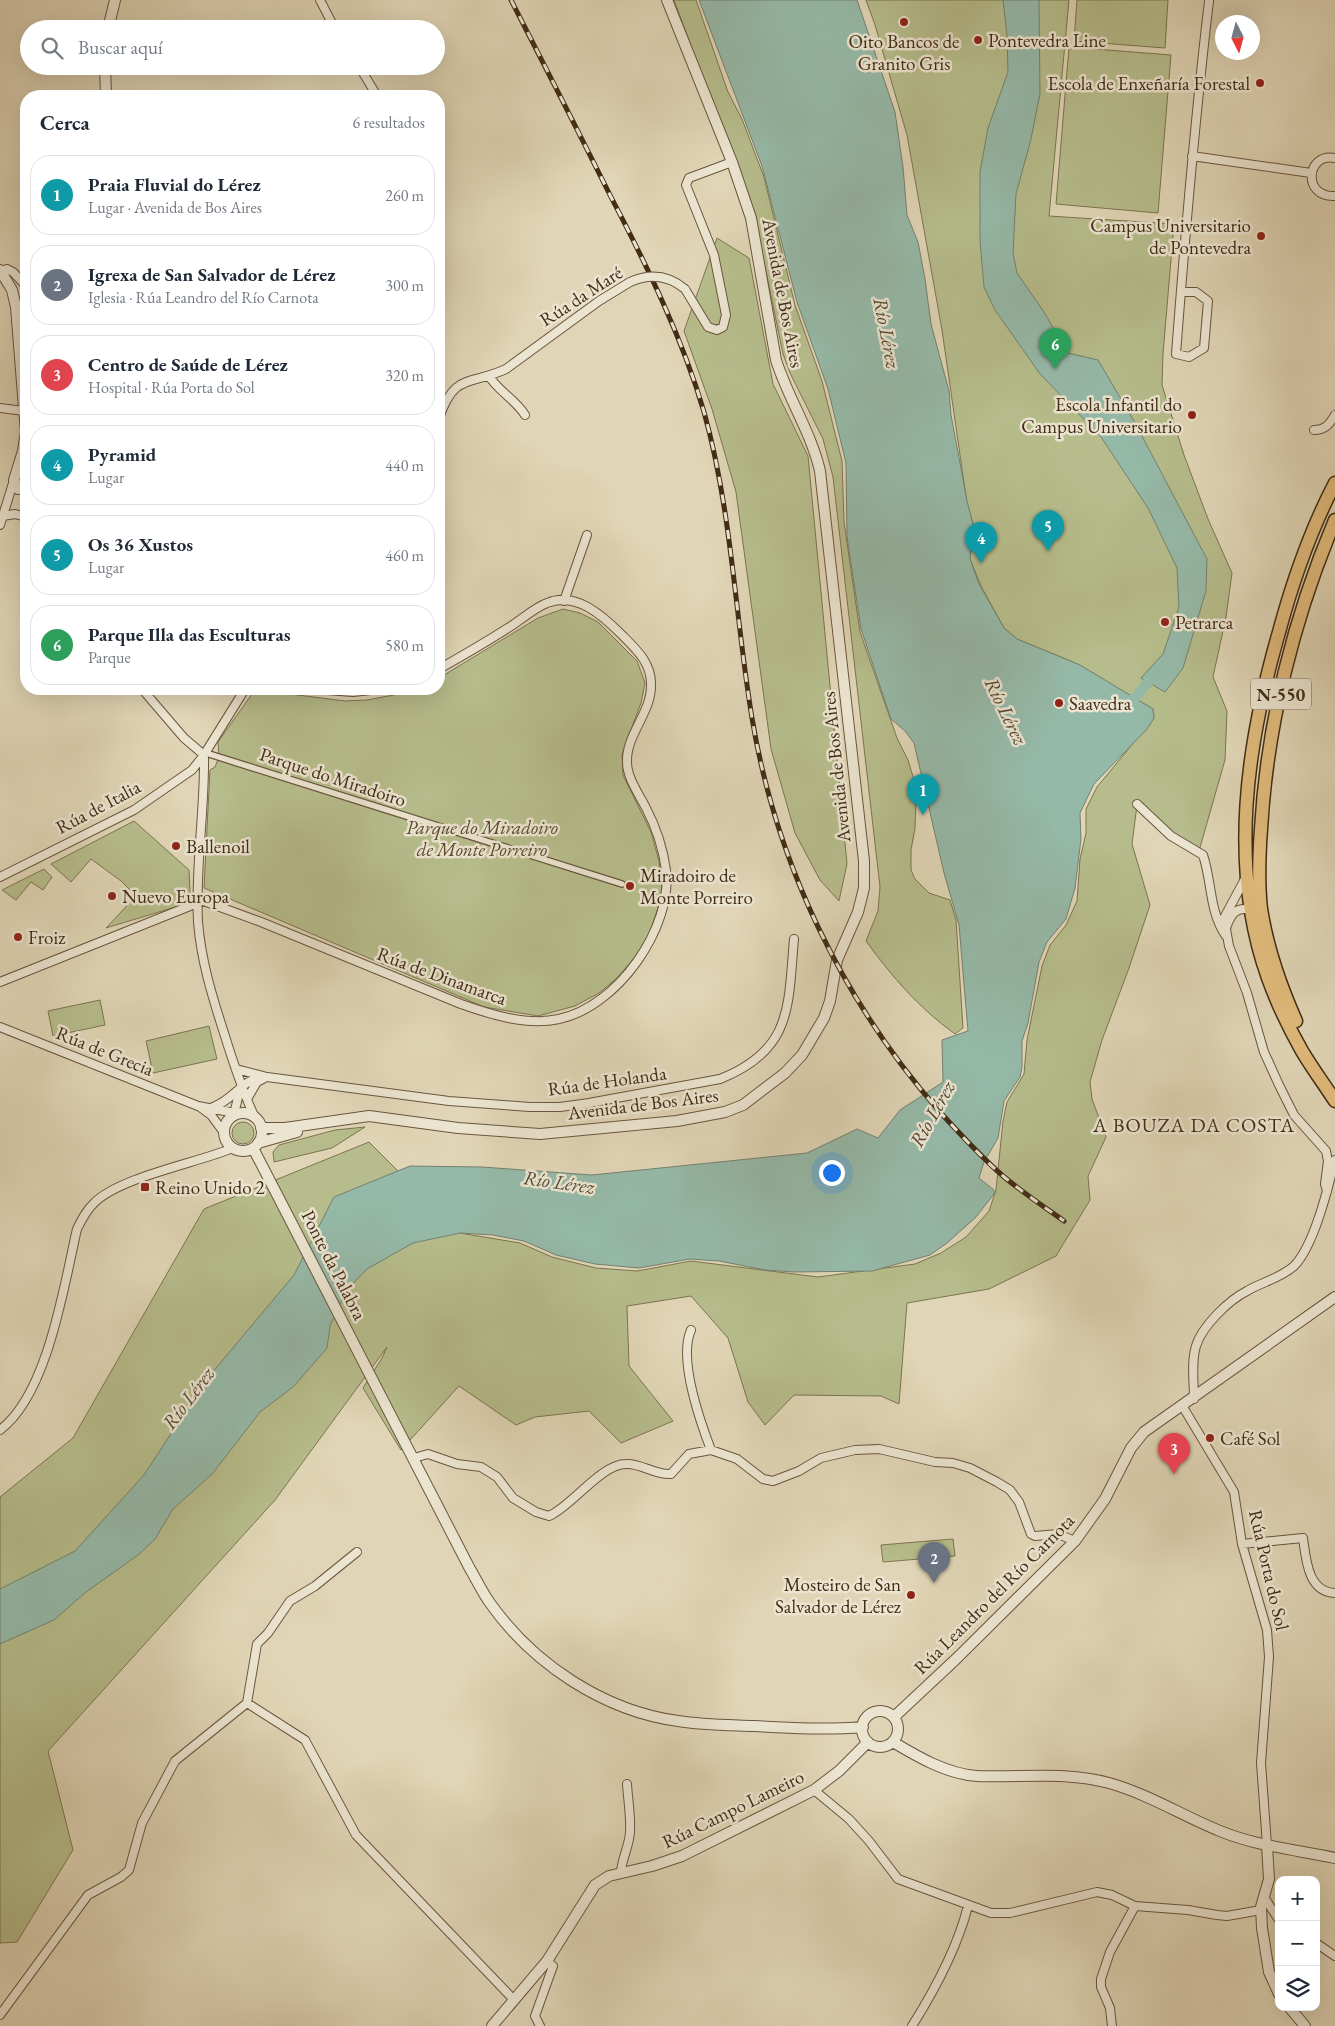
<!DOCTYPE html>
<html lang="es">
<head>
<meta charset="utf-8">
<style>
	body { margin:0; font-family:"EB Garamond",serif; background:#f6f6f7; color:#1f2937 }
	.controls { position:absolute; right:15px; bottom:15px; display:grid; overflow:hidden; border-radius:10px; box-shadow:0 5px 20px #0002 }
	.controls button { width:45px; height:45px; display:grid; place-items:center; padding:0; border:0; border-bottom:1px solid #e0e1e3; background:#fff; color:#1f2937; font:25px sans-serif }
	.compass { position:absolute; left:1215px; top:15px; width:45px; height:45px; border-radius:50%; background:#fff; box-shadow:0 5px 20px #0002; rotate:174deg }
	.you { position:absolute; left:831px; top:1172px; width:18px; height:18px; margin:-12px; border:4px solid #fff; border-radius:50%; background:#1a73e8; box-shadow:0 0 0 8px #1a73e833 }
	.badge { display:grid; place-items:center; width:32px; height:32px; border-radius:50%; background:#8f2418; color:#fff; font-size:16px; font-weight:700 }
	.pin { position:absolute; translate:-50% -41px; filter:drop-shadow(0 1px 2px #0008) }
	.pin::after { content:''; position:absolute; top:26px; width:18px; height:15px; background:inherit; clip-path:polygon(0 0,100% 0,50% 100%) }
	.list { margin:0; padding:0; list-style:none }
	h2 { display:flex; justify-content:space-between; align-items:center; height:65px; margin:0; padding:0 20px; font-size:21px }
	h2 small { font-size:16px; font-weight:400; color:#747a83 }
	.list li { display:grid; grid-template-columns:32px 1fr auto; gap:15px; align-items:center; box-sizing:border-box; height:80px; margin:0 10px 10px; padding:0 10px; border:1px solid #e0e1e3; border-radius:20px }
	.list b { display:block; font-size:19px; white-space:nowrap }
	.list p { margin:0; font-size:16px; white-space:nowrap; color:#747a83 }
	.list em { font-size:16px; font-style:normal; color:#747a83 }
	.icon { flex:none; width:28px; height:28px; fill:none; stroke:currentColor; stroke-width:2; stroke-linecap:round; stroke-linejoin:round }
	.map { position:relative; flex:none; width:1335px; height:2026px; overflow:hidden }
	.search { position:absolute; background:#fff; box-shadow:0 5px 20px #0002; left:20px; top:20px; width:425px; height:55px; display:flex; align-items:center; gap:12px; box-sizing:border-box; padding:0 18px; border-radius:28px; color:#747a83; font-size:19px }
	.panel { position:absolute; background:#fff; box-shadow:0 5px 20px #0002; left:20px; top:90px; width:425px; height:605px; border-radius:20px }
	.map>svg:first-child { display:block }
	.green { fill:#b6bc8b; stroke:#7c7450 }
	.water { fill:#95b9a8; stroke:#74816e }
	.lines { fill:none; stroke-linecap:round; stroke-linejoin:round }
	.canal { stroke:#95b9a8; stroke-width:10 }
	.pedestrian-casing { stroke:#6a563e; stroke-width:8 }
	.minor-casing { stroke:#6a563e; stroke-width:10 }
	.tertiary-casing { stroke:#6a563e; stroke-width:12 }
	.trunk-casing { stroke:#422c16; stroke-width:15 }
	.pedestrian { stroke:#ebe4d0; stroke-width:5.5 }
	.minor { stroke:#ebe4d0; stroke-width:8 }
	.tertiary { stroke:#ebe4d0; stroke-width:10 }
	.trunk { stroke:#e0ba7b; stroke-width:12 }
	.rail-casing { stroke:#422c16; stroke-width:5 }
	.rail { stroke:#ebe4d0; stroke-width:3; stroke-dasharray:9; stroke-linecap:butt }
	.minor-bridge-casing { stroke:#6a563e; stroke-width:10; stroke-linecap:butt }
	.minor-bridge { stroke:#ebe4d0; stroke-width:8 }
	.poi-dot { fill:#8f2418; stroke:#ebe4d0; stroke-width:2 }
	.labels { text-anchor:middle; dominant-baseline:central; stroke-width:5; stroke-linejoin:round; paint-order:stroke }
	.shield { fill:#ebe4d0; stroke:#75634e; stroke-width:1 }
	.shield-label { font-size:18px; font-weight:bold; fill:#422c16 }
	.poi-label { font-size:19px; fill:#422c16; stroke:#ebe4d0; text-anchor:start }
	.street-label { font-size:19px; fill:#422c16; stroke:#ebe4d0 }
	.park-label { font-size:19px; font-style:italic; fill:#59492d; stroke:#ebe4d0 }
	.water-label { font-size:20px; font-style:italic; fill:#534833; stroke:#ebe4d0 }
	.neighbourhood-label { font-size:20px; letter-spacing:1px; fill:#422c16; stroke:#ebe4d0 }
</style>
</head>
<body>
<div class="map">
<svg width="1335" height="2026" viewBox="0 0 1335 2026">
	<rect width="100%" height="100%" fill="#e0d5b6"/>
	<filter id="stains"><feTurbulence type="fractalNoise" baseFrequency=".004" numOctaves="4"/><feColorMatrix values="0 0 0 0 .2 0 0 0 0 .09 0 0 0 0 .02 0 0 0 .5 -.17"/></filter>
	<radialGradient id="worn" r=".72"><stop offset=".6" stop-color="#630" stop-opacity="0"/><stop offset="1" stop-color="#630" stop-opacity=".3"/></radialGradient>
	<path class="green" d="M674 0H696L728 92 742 119 764 177 795 305 822 381 842 461 844 522 860 632 897 738 908 760 914 780 916 801 915 828 911 850V870L915 879 929 893 950 900 956 920 963 1028 955 1034C919 1008 892 977 866 941L878 911 880 887 833 477 823 439 790 373 783 354 755 218Z
		M866 0H1069L1049 216 1174 224 1163 354 1162 385 1184 455 1208 519 1232 573 1226 617 1213 677 1227 711 1225 760 1199 851 1171 836 1137 805 1132 844 1150 905 1129 968 1102 1040 1090 1082 1092 1099 1106 1137 1088 1176 1090 1200 1056 1256 989 1289 907 1303 899 1404 881 1396 794 1395 765 1425 748 1402 728 1338 691 1296 627 1306 629 1366 673 1421 621 1443 589 1411 535 1417 516 1425 459 1386 401 1450 363 1388 382 1358 387 1347 275 1500 48 1751 73 1850 17 1942 0 1943V1497L73 1438 204 1209 369 1142 460 1233 520 1243 552 1257 596 1268 637 1271 691 1261 818 1277 915 1264 941 1253 966 1237 989 1211 996 1190 1003 1121 1007 1102 1024 1074 1027 1040 1042 966 1050 945 1066 925 1077 901 1080 859 1086 833V809L1097 787 1154 718 1153 709 1073 662 1017 639 1004 628 981 586 970 559 973 524 967 504 942 330 907 135 875 25Z
		M1077 0H1168L1165 48 1074 41Z
		M1069 47 1171 55 1158 213 1056 204Z
		M717 238 749 258 773 384 808 456 847 864 839 901 820 880 795 833 771 749 736 492 712 409 684 331Z
		M563 609 580 613 598 622 637 661 645 683 641 703 622 754 623 775 651 832 659 861 662 888 658 908 649 934 636 956 618 977 599 993 575 1006 538 1016 484 1007 204 888 210 770 215 767 219 757 218 742 252 694 262 692H274L345 701 367 700 399 694 412 689H439V678L538 618Z
		M134 821 189 870 190 892 182 905 106 928 136 896 121 881 91 859 71 882 51 864Z
		M44 869 52 877 43 890 31 882 16 900 2 890Z
		M100 1000 105 1025 53 1036 48 1011Z
		M209 1026 217 1059 153 1073 146 1041Z
		M232 1133a11 11 0 1 1 22 0a11 11 0 1 1-22 0Z
		M365 1127 332 1148 274 1162 273 1152 279 1145 335 1130Z
		M953 1539 955 1556 883 1562 881 1545Z"/>
	<path class="water" d="M699 0H857L895 112 903 167 907 215 918 242 925 279 931 324 949 391 951 415 967 501 973 524 970 559 979 584 1004 628 1017 639 1080 665 1153 709 1154 718 1147 729 1094 784 1080 813 1081 839 1075 888 1066 919 1047 942 1039 962 1028 1023 1022 1041V1067L1020 1077 1004 1101 998 1138 984 1162 979 1178 994 1190V1194L976 1217 947 1243 930 1255 872 1271 794 1272 765 1270 719 1261 690 1259 639 1268 595 1264 556 1255 524 1241 493 1235 460 1233 413 1243 367 1269 346 1291 330 1326 327 1348 293 1387 260 1412 213 1473 173 1509 155 1539 138 1555 86 1592 54 1620 0 1644V1589L75 1551 144 1475 206 1380 294 1275 334 1197 410 1166 482 1167 592 1175 807 1153 857 1129 878 1138 900 1110 943 1082 942 1040 968 1031 959 925 944 873 914 743 905 731 891 719 861 629 847 537 846 463 828 389 797 302 762 166Z
		M1003 0H1039L1040 94 1031 139 1016 194 1013 253 1017 273 1044 312 1055 331 1052 338 1068 353 1098 360 1134 421 1207 559 1206 591 1183 668 1165 692 1141 678 1163 654 1179 607 1177 568 1148 508 1101 437 1040 374 995 310 984 287 980 241V172L988 128 1008 72 1007 35Z"/>
	<g class="lines">
		<path class="canal" d="M1124 703 1135 698 1156 672"/>
		<g class="pedestrian-casing">
			<path id="pedestrian" d="M206 753 622 884"/>
		</g>
		<g class="minor-casing">
			<path id="minor" d="M320 0 335 29
				M359 66 377 96
				M1192 156 1311 173
				M1335 158C1306 152 1302 198 1335 196
				M1 271 7 269 13 272 26 286
				M685 289 708 327 717 330 723 327 726 315 714 255 686 185 689 178 732 162
				M1181 292H1196L1208 301 1204 348 1189 357 1176 354C1185 236 1195 118 1209 1
				M489 376C498 391 516 400 525 415
				M0 408 24 411
				M439 418C455 372 469 386 506 369L599 301 630 282
				M1314 430C1325 430 1330 424 1335 415
				M3 516 15 514 26 517
				M0 525 14 480
				M564 601 587 535
				M142 689 184 738 204 755C205 811 195 866 198 922 201 960 212 996 224 1033 233 1062 242 1090 255 1118
				M313 689 353 692 380 689
				M1137 804 1171 836 1203 855C1212 881 1209 912 1226 936
				M0 877 134 810 192 770 204 755 245 689
				M1246 877 1224 918 1229 946 1247 993 1264 1052 1279 1085 1294 1115 1326 1151 1328 1161 1325 1184 1327 1191
				M198 899 261 922 461 1004C492 1015 527 1026 559 1019 617 1007 673 928 666 870 663 848 656 827 646 808 639 794 627 778 627 762 626 735 651 713 651 686 652 663 636 649 621 634 603 616 576 591 547 603 534 608 521 620 508 628 486 642 462 656 439 669
				M1226 928C1231 914 1236 906 1252 910
				M0 982 190 906 198 899
				M0 1027 198 1106 230 1112 236 1115
				M236 1069 267 1077 449 1101 530 1107H560L589 1103 720 1079C793 1050 788 1006 794 939
				M247 1099 257 1082 263 1079
				M200 1107 211 1115 225 1134
				M213 1107C232 1101 242 1080 262 1077
				M236 1115 235 1110 240 1089
				M691 1330C678 1359 700 1421 711 1450
				M1194 1399C1194 1382 1191 1362 1196 1346 1202 1326 1229 1300 1247 1291 1262 1282 1281 1278 1294 1266 1314 1246 1328 1188 1335 1160
				M1183 1407 1234 1492 1242 1544 1267 1630 1269 1657 1261 1763 1267 1845
				M0 1430C48 1394 64 1285 77 1229 82 1219 86 1211 94 1203 120 1177 197 1163 233 1148
				M414 1458 428 1454 457 1464 481 1467 497 1477 513 1498 536 1512 549 1516C572 1506 601 1464 626 1464 641 1463 654 1475 671 1474L689 1454 711 1450 737 1459 763 1479 773 1481 799 1471 821 1458 855 1450 879 1449 935 1462 953 1463 970 1468 997 1482 1010 1490 1019 1502 1031 1534 1035 1536 1058 1534 1075 1541
				M1242 1544 1303 1538C1306 1560 1308 1592 1335 1593
				M247 1703 305 1740 356 1835 514 2000
				M814 1790 849 1819 869 1841 898 1879 991 1913H1010L1097 1892 1112 1895 1135 1906 1188 1910 1217 1915 1227 1916 1261 1910
				M621 1872C622 1858 629 1847 630 1832 631 1817 628 1800 627 1784
				M1264 1897 1279 1920
				M1316 1943 1335 1956
				M0 2015 88 1895 121 1877 129 1870 142 1823 175 1761 247 1703 257 1644 268 1633 290 1601 315 1586 357 1552
				M540 2026 535 2016 553 1966 547 1961
				M912 2026C936 1988 957 1949 968 1906
				M1112 2026 1110 2008 1101 1987V1979L1110 1952 1135 1906"/>
		</g>
		<g class="tertiary-casing">
			<path id="tertiary" d="M108 29 115 0
				M105 66 106 96
				M0 270 12 290 16 307 26 433
				M26 432 23 451 14 480 18 489H26
				M224 1132a19 19 0 1 1 38 0a19 19 0 1 1-38 0Z
				M261 1128H285L369 1116 458 1128 540 1134 677 1121 725 1112 743 1105 785 1073 802 1055 824 1018 830 1001 837 960 858 912 864 888V861L820 471C811 432 788 398 776 360L751 218 732 162 667 0
				M258 1143 297 1132
				M253 1148 469 1567C476 1579 482 1592 490 1603 533 1664 604 1711 678 1721 703 1725 728 1725 753 1726 790 1728 826 1730 863 1727
				M862 1729a18 18 0 1 1 36 0a18 18 0 1 1-36 0Z
				M894 1717 956 1659 1075 1541 1105 1499 1131 1448 1144 1432 1335 1297
				M893 1742C918 1757 947 1774 977 1776 1021 1778 1065 1771 1109 1783 1148 1794 1183 1816 1220 1831 1256 1846 1297 1850 1335 1858
				M1267 1845 1269 1879 1261 1907 1262 1928 1269 1972 1279 1994
				M1289 2007 1305 2026
				M492 2026 547 1961 595 1885 609 1876 652 1866 682 1856 814 1790 839 1771 868 1742"/>
		</g>
		<g class="trunk-casing">
			<path id="trunk" d="M1335 483C1310 531 1293 580 1279 632 1247 743 1228 866 1268 978 1277 1003 1289 1028 1302 1051 1312 1068 1324 1084 1335 1101
				M1296 1021C1280 985 1267 947 1261 909 1258 882 1259 856 1261 829 1267 724 1294 617 1335 520"/>
		</g>
		<use href="#pedestrian" class="pedestrian"/>
		<use href="#minor" class="minor"/>
		<use href="#tertiary" class="tertiary"/>
		<use href="#trunk" class="trunk"/>
		<g class="rail-casing">
			<path id="rail" d="M511 0C545 66 578 131 611 197 647 266 682 337 704 412 732 512 735 616 752 718 776 863 843 1002 940 1112 960 1134 980 1156 1003 1176 1022 1192 1043 1206 1064 1221"/>
		</g>
		<use href="#rail" class="rail"/>
		<g class="minor-bridge-casing">
			<path id="minor-bridge" d="M630 282C650 273 668 275 685 289"/>
		</g>
		<use href="#minor-bridge" class="minor-bridge"/>
	</g>
	<g class="poi-dot">
		<circle cx="904" cy="22" r="5"/>
		<circle cx="978" cy="40" r="5"/>
		<circle cx="1260" cy="83" r="5"/>
		<circle cx="1261" cy="236" r="5"/>
		<circle cx="1192" cy="415" r="5"/>
		<circle cx="1165" cy="622" r="5"/>
		<circle cx="1059" cy="703" r="5"/>
		<circle cx="176" cy="846" r="5"/>
		<circle cx="630" cy="886" r="5"/>
		<circle cx="112" cy="896" r="5"/>
		<circle cx="18" cy="937" r="5"/>
		<rect x="140" y="1182" width="10" height="10" rx="2.5"/>
		<circle cx="1210" cy="1438" r="5"/>
		<circle cx="911" cy="1595" r="5"/>
	</g>
	<g class="labels">
		<rect class="shield" x="1251" y="678.5" width="60" height="31" rx="4"/>
		<g class="shield-label">
			<text x="1281" y="694">N-550</text>
		</g>
		<g class="poi-label">
			<text x="988" y="40">Pontevedra Line</text>
			<text x="904" y="41" text-anchor="middle">Oito Bancos de<tspan x="904" dy="22">Granito Gris</tspan></text>
			<text x="1250" y="83" text-anchor="end">Escola de Enxeñaría Forestal</text>
			<text x="1251" y="225" text-anchor="end">Campus Universitario<tspan x="1251" dy="22">de Pontevedra</tspan></text>
			<text x="1182" y="404" text-anchor="end">Escola Infantil do<tspan x="1182" dy="22">Campus Universitario</tspan></text>
			<text x="1175" y="622">Petrarca</text>
			<text x="1069" y="703">Saavedra</text>
			<text x="186" y="846">Ballenoil</text>
			<text x="640" y="875">Miradoiro de<tspan x="640" dy="22">Monte Porreiro</tspan></text>
			<text x="122" y="896">Nuevo Europa</text>
			<text x="28" y="937">Froiz</text>
			<text x="155" y="1187">Reino Unido 2</text>
			<text x="1220" y="1438">Café Sol</text>
			<text x="901" y="1584" text-anchor="end">Mosteiro de San<tspan x="901" dy="22">Salvador de Lérez</tspan></text>
		</g>
		<g class="street-label">
			<text transform="translate(783 293) rotate(79)">Avenida de Bos Aires</text>
			<text transform="translate(581 296) rotate(-33)">Rúa da Maré</text>
			<text transform="translate(836 767) rotate(-96)">Avenida de Bos Aires</text>
			<text transform="translate(333 777) rotate(18)">Parque do Miradoiro</text>
			<text transform="translate(98 807) rotate(-28)">Rúa de Italia</text>
			<text transform="translate(442 976) rotate(20)">Rúa de Dinamarca</text>
			<text transform="translate(105 1051) rotate(22)">Rúa de Grecia</text>
			<text transform="translate(607 1081) rotate(-8)">Rúa de Holanda</text>
			<text transform="translate(643 1104) rotate(-7)">Avenida de Bos Aires</text>
			<text transform="translate(334 1265) rotate(63)">Ponte da Palabra</text>
			<text transform="translate(1269 1570) rotate(77)">Rúa Porta do Sol</text>
			<text transform="translate(994 1594) rotate(-45)">Rúa Leandro del Río Carnota</text>
			<text transform="translate(733 1809) rotate(-26)">Rúa Campo Lameiro</text>
		</g>
		<g class="park-label">
			<text x="482" y="827">Parque do Miradoiro<tspan x="482" dy="22">de Monte Porreiro</tspan></text>
		</g>
		<g class="water-label">
			<text transform="translate(887 333) rotate(79)">Río Lérez</text>
			<text transform="translate(1006 711) rotate(64)">Río Lérez</text>
			<text transform="translate(932 1114) rotate(-61)">Río Lérez</text>
			<text transform="translate(559 1182) rotate(8)">Río Lérez</text>
			<text transform="translate(188 1398) rotate(-53)">Río Lérez</text>
		</g>
		<g class="neighbourhood-label">
			<text x="1194" y="1125">A BOUZA DA COSTA</text>
		</g>
	</g>
	<rect width="100%" height="100%" filter="url(#stains)"/>
	<rect width="100%" height="100%" fill="url(#worn)"/>
</svg>
<div class="controls">
<button>+</button>
<button>−</button>
<button><svg class="icon" aria-label="layers" viewBox="0 0 24 24"><path d="M12 4l9 5-9 5-9-5zM3 14l9 5 9-5"/></svg></button>
</div>
<svg class="compass" viewBox="-18 -18 36 36"><path d="M0-13l5 13h-10z" fill="#e53935"/><path d="M0 13l5-13h-10z" fill="#747a83"/></svg>
<div class="you"></div>
<div class="pin badge" style="left:923px;top:815px;background:#0f9aa8">1</div>
<div class="pin badge" style="left:934px;top:1583px;background:#6b7280">2</div>
<div class="pin badge" style="left:1174px;top:1474px;background:#e0444e">3</div>
<div class="pin badge" style="left:981px;top:563px;background:#0f9aa8">4</div>
<div class="pin badge" style="left:1048px;top:551px;background:#0f9aa8">5</div>
<div class="pin badge" style="left:1055px;top:369px;background:#2e9e5b">6</div>
<div class="search"><svg class="icon" aria-label="search" viewBox="0 0 24 24"><circle cx="10" cy="10" r="6"/><path d="M15 15l6 6"/></svg>Buscar aquí</div>
<section class="panel">
<h2>Cerca<small>6 resultados</small></h2>
<ul class="list">
<li><span class="badge" style="background:#0f9aa8">1</span><div><b>Praia Fluvial do Lérez</b><p>Lugar · Avenida de Bos Aires</p></div><em>260 m</em></li>
<li><span class="badge" style="background:#6b7280">2</span><div><b>Igrexa de San Salvador de Lérez</b><p>Iglesia · Rúa Leandro del Río Carnota</p></div><em>300 m</em></li>
<li><span class="badge" style="background:#e0444e">3</span><div><b>Centro de Saúde de Lérez</b><p>Hospital · Rúa Porta do Sol</p></div><em>320 m</em></li>
<li><span class="badge" style="background:#0f9aa8">4</span><div><b>Pyramid</b><p>Lugar</p></div><em>440 m</em></li>
<li><span class="badge" style="background:#0f9aa8">5</span><div><b>Os 36 Xustos</b><p>Lugar</p></div><em>460 m</em></li>
<li><span class="badge" style="background:#2e9e5b">6</span><div><b>Parque Illa das Esculturas</b><p>Parque</p></div><em>580 m</em></li>
</ul>
</section>
</div>
</body>
</html>
